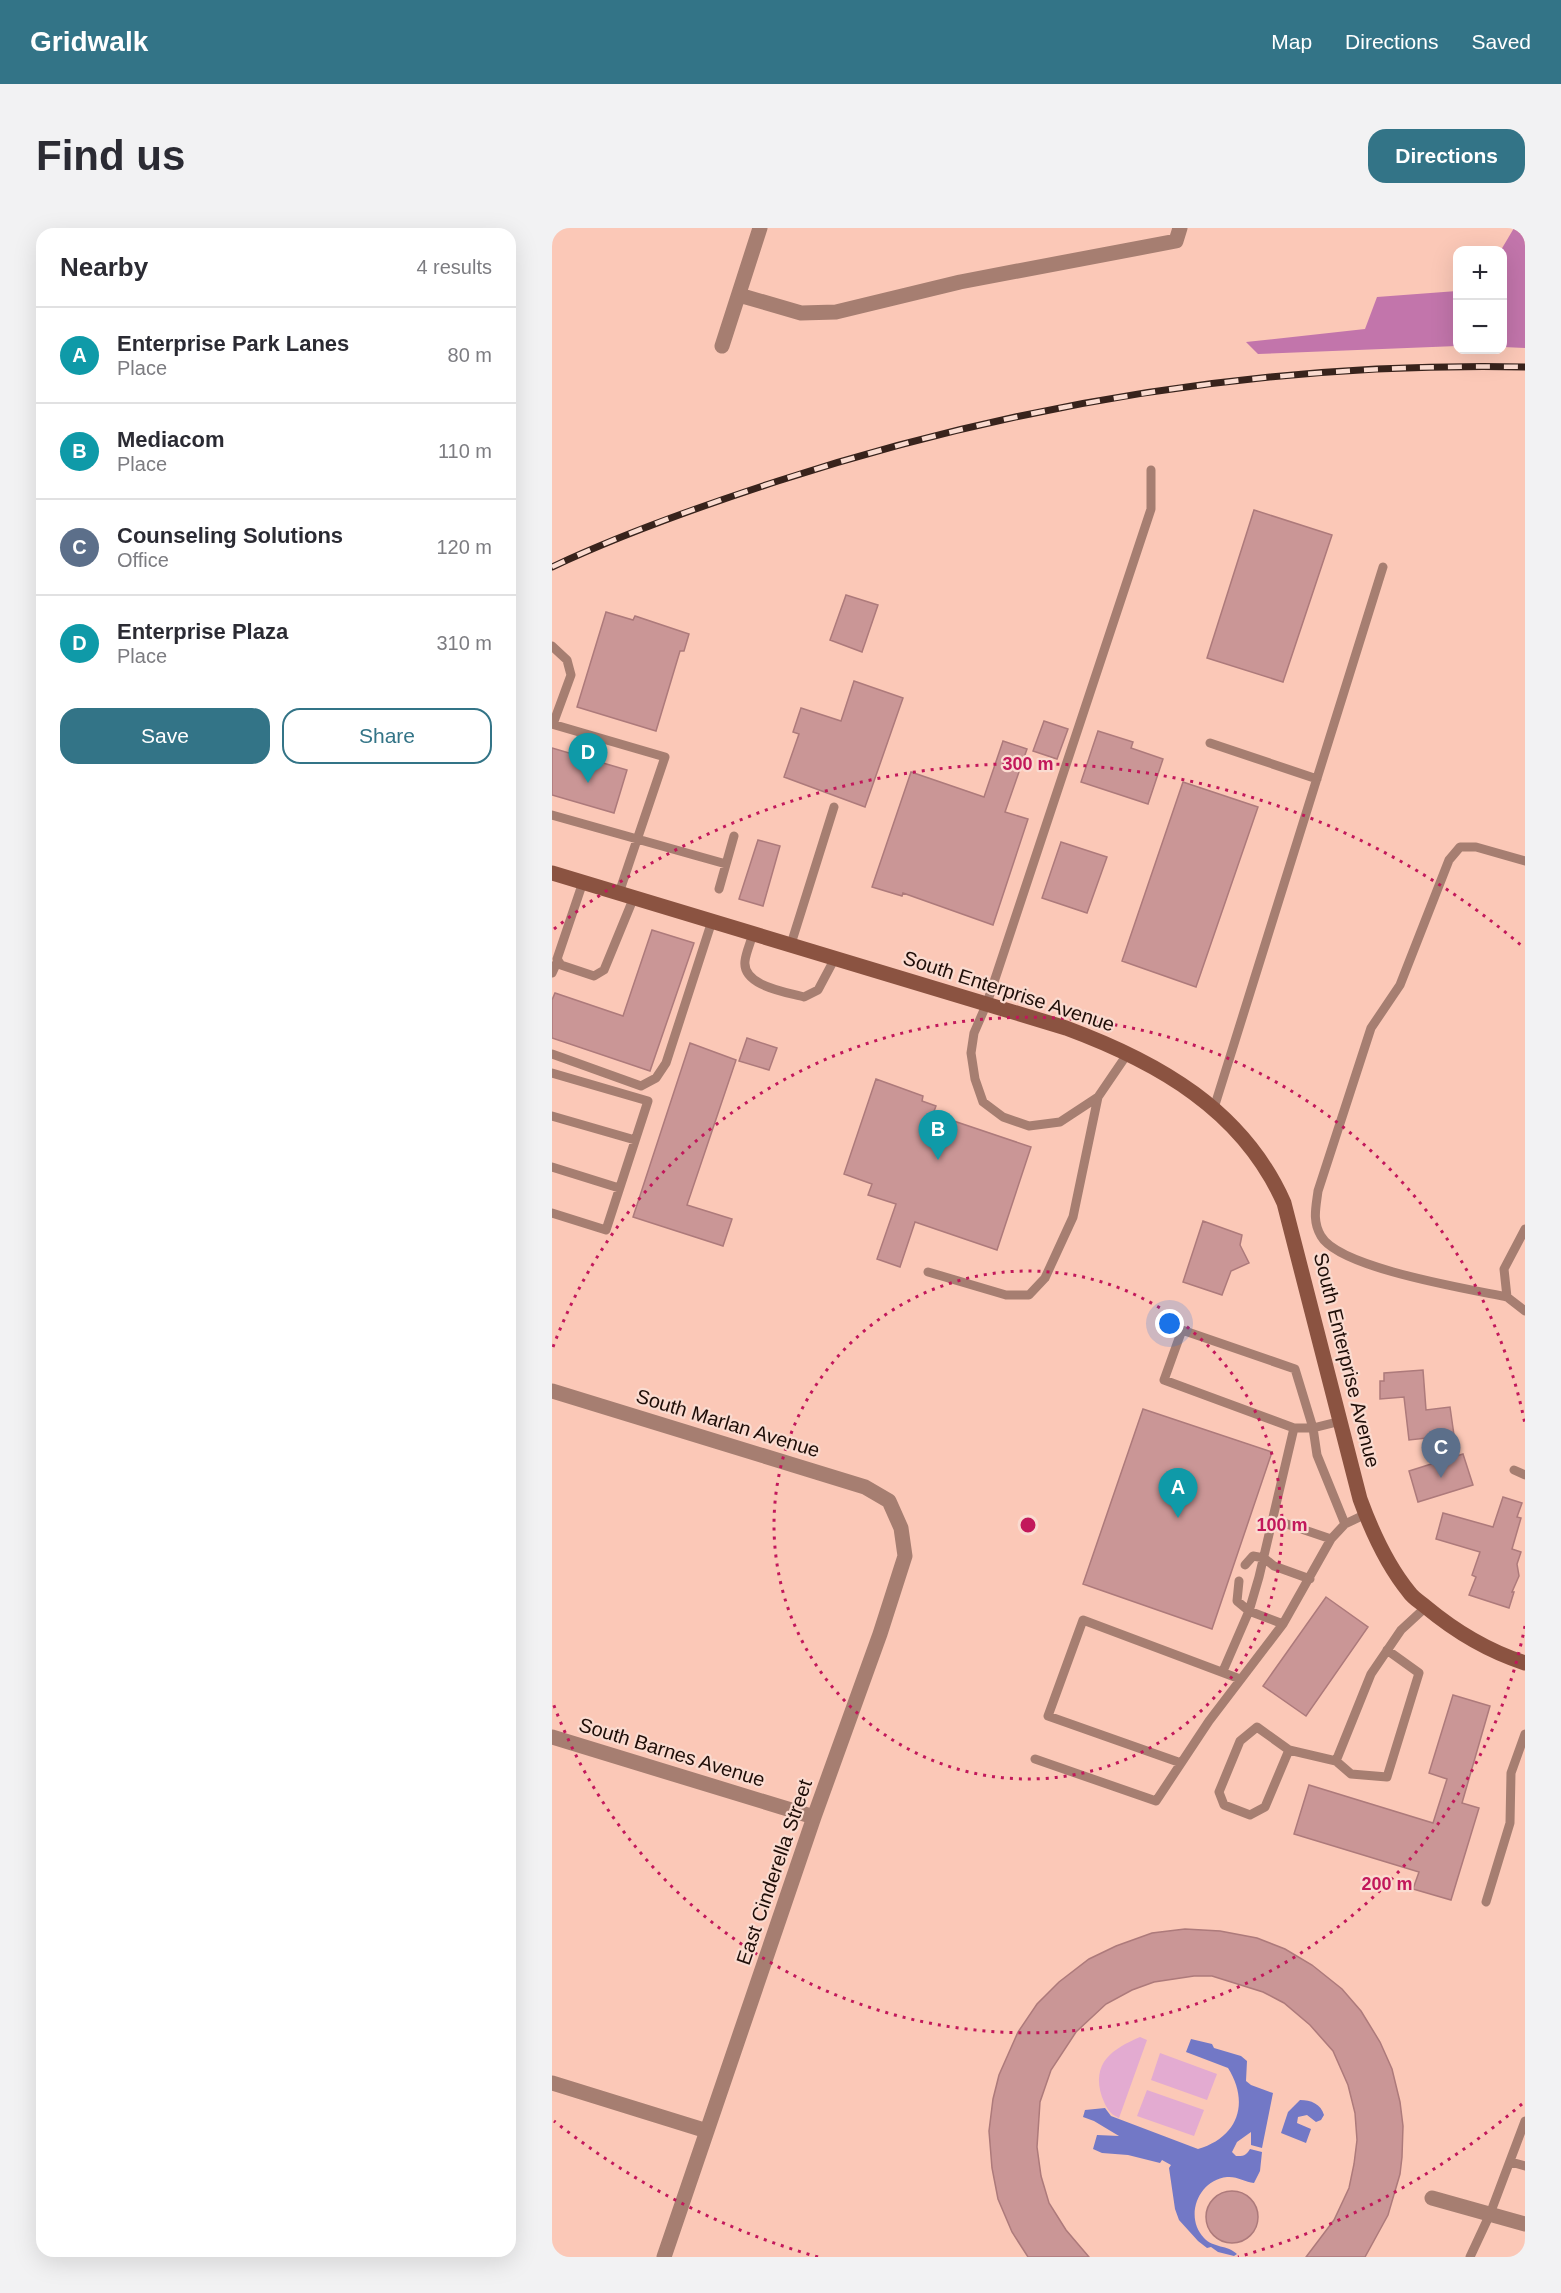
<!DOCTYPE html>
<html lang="en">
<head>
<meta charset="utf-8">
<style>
	body { margin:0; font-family:Arial,sans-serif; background:#f2f2f3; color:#2b2b33 }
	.controls { position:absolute; right:18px; top:18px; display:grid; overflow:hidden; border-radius:12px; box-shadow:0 6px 24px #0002 }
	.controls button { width:54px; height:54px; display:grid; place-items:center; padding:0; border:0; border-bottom:2px solid #e1e1e2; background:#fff; color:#2b2b33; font:30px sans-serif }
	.you { position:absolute; left:618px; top:1096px; width:21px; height:21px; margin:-15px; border:4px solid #fff; border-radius:50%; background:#1a73e8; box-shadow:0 0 0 9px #1a73e833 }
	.badge { display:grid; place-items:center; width:39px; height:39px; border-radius:50%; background:#337487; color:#fff; font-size:20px; font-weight:700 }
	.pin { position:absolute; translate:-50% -50px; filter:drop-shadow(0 2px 3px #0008) }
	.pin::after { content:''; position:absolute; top:32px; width:21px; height:18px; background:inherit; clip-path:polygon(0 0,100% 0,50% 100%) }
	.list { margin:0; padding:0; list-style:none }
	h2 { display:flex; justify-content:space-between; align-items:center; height:78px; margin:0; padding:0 24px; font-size:26px }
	h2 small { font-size:20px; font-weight:400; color:#7c7c81 }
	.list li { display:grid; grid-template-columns:39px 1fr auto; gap:18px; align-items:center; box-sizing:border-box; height:96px; padding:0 24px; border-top:2px solid #e1e1e2 }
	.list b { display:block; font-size:22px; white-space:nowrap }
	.list p { margin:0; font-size:20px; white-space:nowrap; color:#7c7c81 }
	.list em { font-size:20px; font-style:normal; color:#7c7c81 }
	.actions { display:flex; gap:12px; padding:18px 24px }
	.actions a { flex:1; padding:14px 0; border:2px solid #337487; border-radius:18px; text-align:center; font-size:21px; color:#337487 }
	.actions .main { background:#337487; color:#fff }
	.map { position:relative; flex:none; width:973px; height:2029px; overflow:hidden; border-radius:18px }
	header { display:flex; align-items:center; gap:36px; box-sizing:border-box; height:84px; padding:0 30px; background:#337487; color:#fff }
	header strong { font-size:28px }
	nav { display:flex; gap:33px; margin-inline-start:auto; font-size:21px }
	.intro { display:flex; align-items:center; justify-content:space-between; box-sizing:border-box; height:144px; padding:0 36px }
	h1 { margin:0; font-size:42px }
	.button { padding:15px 27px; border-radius:18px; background:#337487; color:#fff; font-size:21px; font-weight:700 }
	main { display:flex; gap:36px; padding:0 36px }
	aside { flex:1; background:#fff; border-radius:18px; box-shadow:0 6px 24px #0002 }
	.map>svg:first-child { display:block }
	.green { fill:#e3abd1 }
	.forest { fill:#c275ab }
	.water { fill:#7278c6 }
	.building { fill:#ca9696; stroke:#ad7a7b; stroke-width:1.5 }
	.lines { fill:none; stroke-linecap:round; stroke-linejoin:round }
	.lane { stroke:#a67e71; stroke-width:9 }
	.street { stroke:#a67e71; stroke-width:15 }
	.secondary { stroke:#8b5341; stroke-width:15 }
	.rail-casing { stroke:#38231c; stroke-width:7 }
	.rail { stroke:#fadbd0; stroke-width:4.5; stroke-dasharray:14; stroke-linecap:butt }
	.ring { fill:none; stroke:#c2185b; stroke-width:3; stroke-dasharray:3 6 }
	.labels { text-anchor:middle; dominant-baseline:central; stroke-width:4.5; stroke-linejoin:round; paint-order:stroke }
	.street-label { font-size:20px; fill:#1f0e08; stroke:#fadbd0 }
	.centre { fill:#c2185b; stroke:#fadbd0; stroke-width:3 }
	.ring-label { font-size:18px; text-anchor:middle; font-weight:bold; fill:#c2185b; stroke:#fadbd0; stroke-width:4.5; stroke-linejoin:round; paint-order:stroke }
</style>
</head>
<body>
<header>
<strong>Gridwalk</strong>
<nav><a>Map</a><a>Directions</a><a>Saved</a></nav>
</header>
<div class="intro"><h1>Find us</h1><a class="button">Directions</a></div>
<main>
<aside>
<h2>Nearby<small>4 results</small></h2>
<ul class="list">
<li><span class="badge" style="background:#0f9aa8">A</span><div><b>Enterprise Park Lanes</b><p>Place</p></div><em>80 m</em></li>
<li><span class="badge" style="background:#0f9aa8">B</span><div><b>Mediacom</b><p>Place</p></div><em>110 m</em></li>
<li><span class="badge" style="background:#5c6f8a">C</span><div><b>Counseling Solutions</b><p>Office</p></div><em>120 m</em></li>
<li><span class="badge" style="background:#0f9aa8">D</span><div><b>Enterprise Plaza</b><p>Place</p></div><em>310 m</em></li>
</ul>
<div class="actions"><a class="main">Save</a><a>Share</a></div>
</aside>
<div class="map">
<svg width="973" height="2029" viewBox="0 0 973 2029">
	<rect width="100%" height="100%" fill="#fbc8b7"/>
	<path class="green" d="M588 1809 595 1812 567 1890C557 1886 554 1879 550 1869 539 1835 560 1821 588 1809Z
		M608 1825 665 1846 655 1872 599 1852Z
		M595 1862 652 1882 642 1908 585 1888Z"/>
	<path class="forest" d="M962 0H973V120L951 119 949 22Z
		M905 63V118L706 126 694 114 813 101 825 69Z"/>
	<path class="water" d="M639 1811 660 1816 662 1820 689 1828 695 1833 694 1853 699 1857 721 1865 710 1920 699 1917V1904L685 1914 680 1924 684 1928C691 1928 694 1928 698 1921L710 1924 708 1943 702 1955C693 1954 685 1948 675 1949 646 1952 632 1989 652 2010 661 2020 676 2017 685 2026L682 2028 666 2024 659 2019 655 2020 646 2013 627 1992 623 1981 617 1940 619 1937 610 1932 608 1935 576 1927 550 1925 541 1921 545 1907 567 1908 542 1893 531 1889 533 1882 553 1880 559 1888 646 1921C686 1909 698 1875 676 1840L634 1824Z
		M748 1872C759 1872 769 1876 772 1887L769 1892 764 1894 755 1887 746 1889 745 1895 759 1901 754 1915 729 1905 736 1884Z"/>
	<path class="building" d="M702 282 780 307 731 454 655 430Z
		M294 367 326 377 310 424 278 412Z
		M54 384 81 392 83 388 137 406 132 423H128L104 503 25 479Z
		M302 453 351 470 313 579 232 549 247 506 241 504 249 480 289 493Z
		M492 493 516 501 505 531 481 523Z
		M546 503 581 514 579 520 611 531 596 576 529 554Z
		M451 513 475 521 453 584 476 591 441 697 351 665 350 668 320 659 359 544 432 569Z
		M0 520 75 542 62 585 0 567Z
		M631 554 706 579 644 759 570 733Z
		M206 612 228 618 211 678 187 671Z
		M509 614 555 629 535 685 490 670Z
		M100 702 142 715 98 843 0 810V772L3 765 71 788Z
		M195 810 225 820 217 842 187 833Z
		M138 815 184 832 135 977 180 991 171 1018 81 989Z
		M324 851 371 868 370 873 384 878 381 886 479 919 445 1022 363 994 348 1039 325 1031 344 976 316 967 320 956 292 946Z
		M651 993 690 1007 688 1017 697 1035 679 1043 670 1067 631 1054Z
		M871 1142 874 1182 898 1179 902 1207 857 1212 852 1169 828 1171V1153H832V1145Z
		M591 1181 720 1224 660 1401 531 1356Z
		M911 1226 921 1257 866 1274 857 1243Z
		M951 1269 970 1275 965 1289 969 1290 960 1321 969 1324 965 1336 967 1348 960 1364H962L957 1380 917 1367 924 1349 920 1347 928 1324 884 1311 891 1285 941 1299Z
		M774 1369 816 1399 754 1488 711 1458Z
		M901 1467 938 1478 910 1575 927 1580 899 1672 861 1661 867 1644 742 1606 757 1557 881 1595 895 1551 877 1545Z
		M633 1701 668 1703 705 1710 733 1721 760 1737 790 1761 809 1783 828 1814 840 1841 848 1874 851 1898 850 1929 848 1946 836 1987 813 2029H754L782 1992 797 1960 802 1936 805 1912 803 1885 796 1857 781 1823 758 1797 732 1775 711 1764 660 1748H642L602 1754 580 1762 554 1776 524 1804 499 1842 488 1874 485 1919 489 1948 497 1975 514 2002 537 2029H476L460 2004 446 1971 440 1940 437 1903 441 1871 447 1847 466 1804 485 1776 507 1754 537 1731 564 1718 600 1705Z
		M654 1989a26 26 0 1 1 52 0a26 26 0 1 1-52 0Z"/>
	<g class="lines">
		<path class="lane" d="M0 418 15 432 19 447 1 496
			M0 496 113 529 67 665
			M658 515 765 551
			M0 587 174 636
			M31 654 5 731 9 737 42 748 52 742 82 669
			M167 661 182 608
			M201 705C199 714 194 724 193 733 190 758 234 764 252 769L266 762 283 730
			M239 716 282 579
			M0 745 6 732
			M576 825 546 869 508 894 477 898 451 889 431 874 423 851 419 825 422 805 435 775 599 281V242
			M0 826 89 858 104 850 114 835 160 693
			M0 845 96 873 54 1002 0 985
			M662 880 831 339
			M0 888 83 912
			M0 939 67 960
			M973 1001 952 1041 955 1069 973 1083
			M376 1044 454 1067H477L493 1050 521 989 546 869
			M955 1069C916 1061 787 1040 769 1008 760 993 764 979 766 963L819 800 848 757 897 632 908 619H924L973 633
			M630 1102 743 1141 761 1200H742L612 1152Z
			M789 1193 761 1200 765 1227 793 1296 814 1286
			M962 1242 973 1247
			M720 1291 779 1311
			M693 1337 701 1328 712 1330 722 1338 758 1351
			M687 1353 685 1373 697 1383 731 1396
			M835 1422 867 1445 835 1549 799 1546 784 1533 819 1446 849 1402 874 1379
			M671 1443 697 1383 707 1349 742 1200
			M737 1522 713 1579 698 1587 672 1577 667 1564 688 1513 705 1499 737 1522 784 1533
			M483 1531 604 1573 657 1493 731 1396 779 1311 793 1296
			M629 1535 496 1488 531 1392 688 1451
			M934 1674 958 1595 959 1545 973 1506
			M959 1934 973 1938
			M918 2029 938 1986 973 1893"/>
		<path class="street" d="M187 67 249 85 284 84 408 54 624 13 628 0
			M170 118 208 0
			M0 1163 313 1259 337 1273 349 1300 353 1328 328 1406 262 1589 112 2029
			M0 1509 262 1589
			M0 1855 155 1903
			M880 1970 973 1996"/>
		<path class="secondary" d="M0 645 514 800C606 834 691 882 732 975L808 1271C820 1304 835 1337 857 1364 861 1370 868 1374 874 1379 904 1404 936 1423 973 1435"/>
		<g class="rail-casing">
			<path id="rail" d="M0 339C72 305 149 278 226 253 467 175 719 134 973 139"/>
		</g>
		<use href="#rail" class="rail"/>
	</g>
	<g class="ring">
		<circle cx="476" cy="1297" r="254"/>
		<path d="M973 1398A507 507 0 0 1 1 1475M1 1119A507 507 0 0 1 973 1196"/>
		<path d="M970 1876A761 761 0 0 1 686 2029M266 2029A761 761 0 0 1 2 1893M2 701A761 761 0 0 1 970 718"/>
	</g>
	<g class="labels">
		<g class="street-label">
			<text transform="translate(457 763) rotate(18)">South Enterprise Avenue</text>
			<text transform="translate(795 1132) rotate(76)">South Enterprise Avenue</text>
			<text transform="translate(176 1195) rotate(17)">South Marlan Avenue</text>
			<text transform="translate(120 1524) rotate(17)">South Barnes Avenue</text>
			<text transform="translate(222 1644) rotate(-71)">East Cinderella Street</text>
		</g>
	</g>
	<circle cx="476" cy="1297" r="9" class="centre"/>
	<g class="ring-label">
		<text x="476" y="542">300 m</text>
		<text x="730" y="1303">100 m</text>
		<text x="835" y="1662">200 m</text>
	</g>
</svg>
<div class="controls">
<button>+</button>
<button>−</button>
</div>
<div class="you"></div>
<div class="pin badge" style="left:626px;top:1290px;background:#0f9aa8">A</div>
<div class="pin badge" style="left:386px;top:932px;background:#0f9aa8">B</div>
<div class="pin badge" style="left:889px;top:1250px;background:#5c6f8a">C</div>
<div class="pin badge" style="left:36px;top:555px;background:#0f9aa8">D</div>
</div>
</main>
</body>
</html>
